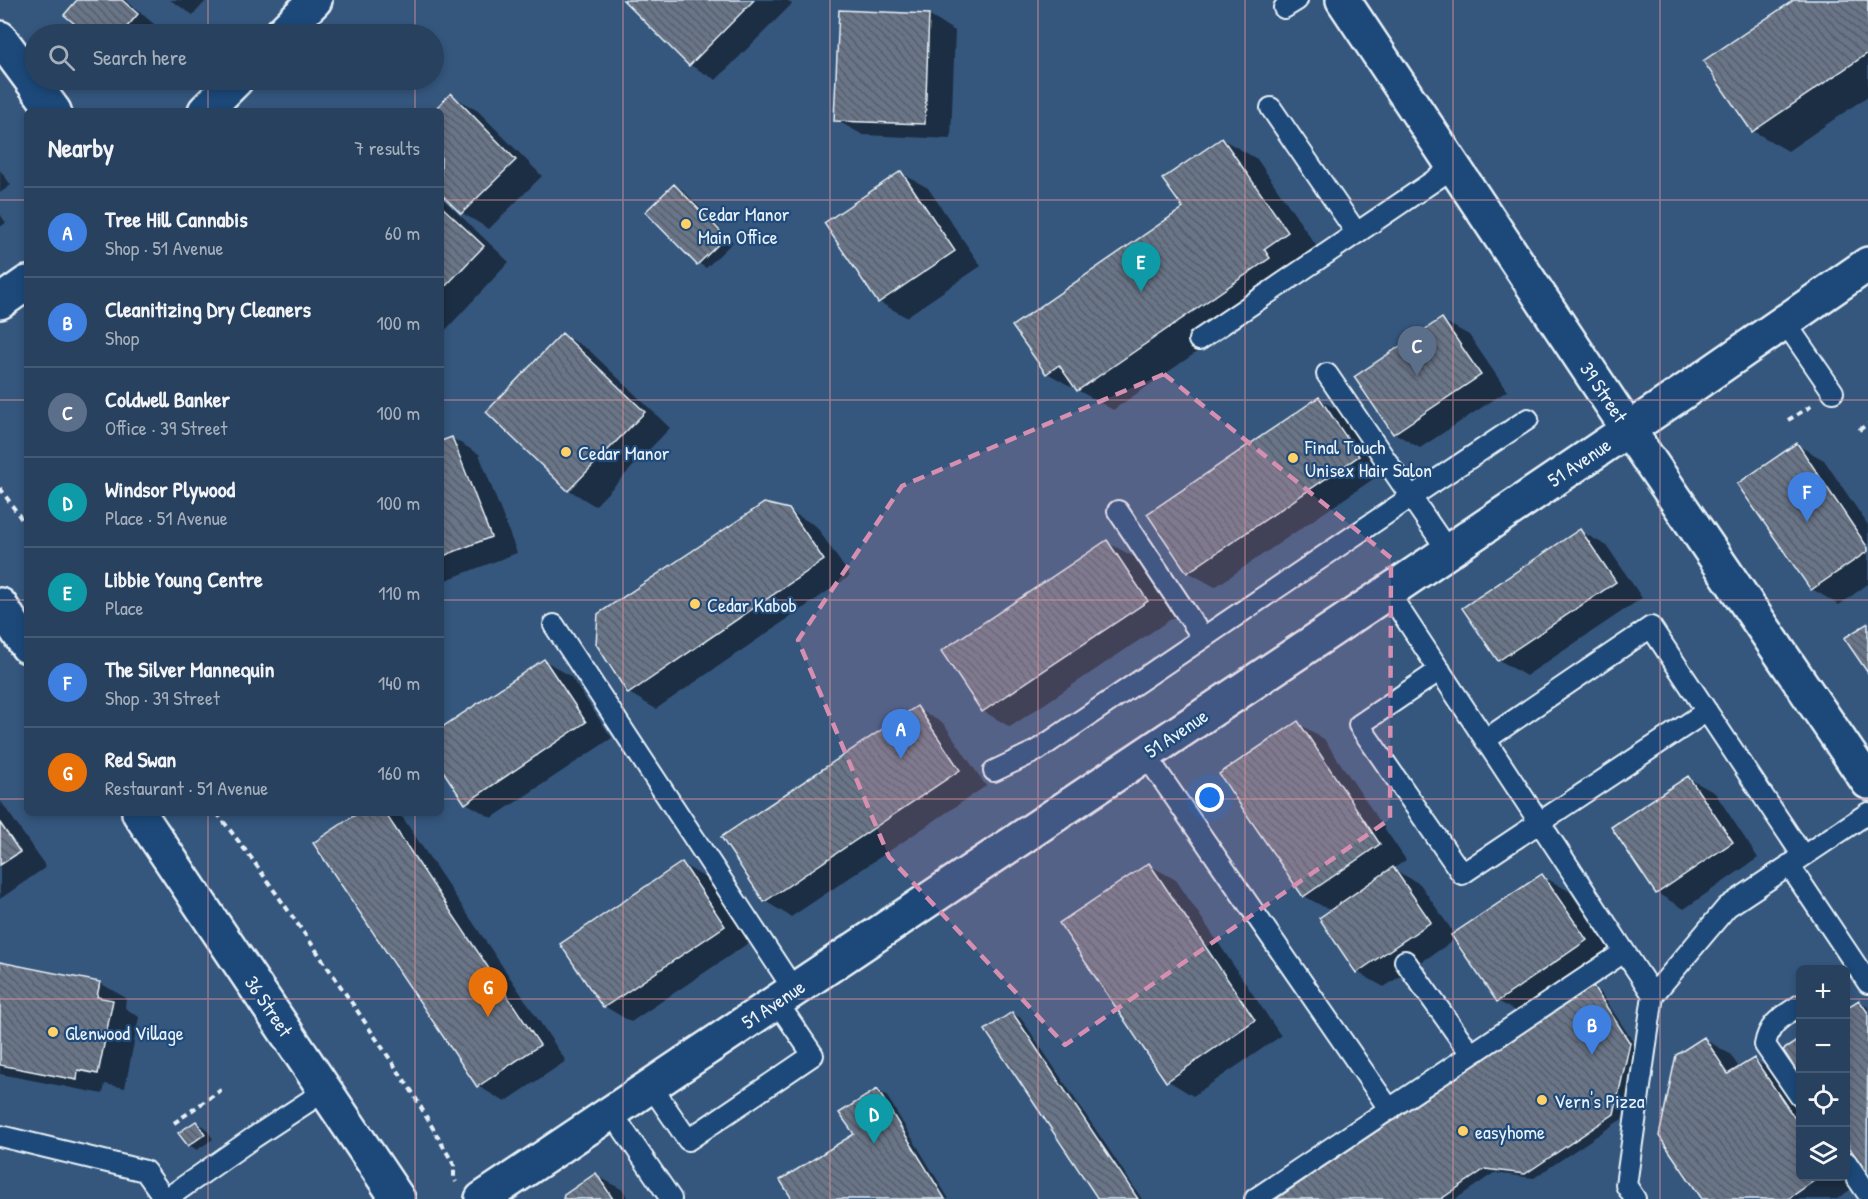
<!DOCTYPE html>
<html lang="en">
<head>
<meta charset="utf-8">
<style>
	body { margin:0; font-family:"Patrick Hand",sans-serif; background:#344c67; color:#f1f3f6 }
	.controls { position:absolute; right:18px; bottom:18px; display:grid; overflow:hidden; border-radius:9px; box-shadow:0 3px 9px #0003 }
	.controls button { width:54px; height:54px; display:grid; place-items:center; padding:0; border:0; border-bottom:2px solid #445a73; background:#28415e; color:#f1f3f6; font:30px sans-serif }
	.you { position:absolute; left:1210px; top:798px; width:21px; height:21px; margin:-15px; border:4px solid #fff; border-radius:50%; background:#1a73e8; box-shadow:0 0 0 9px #1a73e833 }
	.badge { display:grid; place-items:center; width:39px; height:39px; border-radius:50%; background:#ffd166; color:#fff; font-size:20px; font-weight:700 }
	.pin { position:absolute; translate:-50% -50px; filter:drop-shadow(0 2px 3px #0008) }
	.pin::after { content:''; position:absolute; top:32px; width:21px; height:18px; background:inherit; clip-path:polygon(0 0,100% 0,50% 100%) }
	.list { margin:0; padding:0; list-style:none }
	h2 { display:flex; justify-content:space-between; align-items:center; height:78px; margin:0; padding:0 24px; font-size:26px }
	h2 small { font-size:20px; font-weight:400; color:#a5afbc }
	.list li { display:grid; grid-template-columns:39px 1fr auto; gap:18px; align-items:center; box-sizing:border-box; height:90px; padding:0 24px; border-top:2px solid #445a73 }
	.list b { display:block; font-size:22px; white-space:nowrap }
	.list p { margin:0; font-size:20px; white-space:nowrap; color:#a5afbc }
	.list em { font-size:20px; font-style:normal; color:#a5afbc }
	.icon { flex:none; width:33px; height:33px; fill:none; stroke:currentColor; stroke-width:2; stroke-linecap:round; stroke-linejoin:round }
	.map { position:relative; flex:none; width:1868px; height:1199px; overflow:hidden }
	.search { position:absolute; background:#28415e; box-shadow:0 3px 9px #0003; left:24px; top:24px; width:420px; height:66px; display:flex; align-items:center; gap:15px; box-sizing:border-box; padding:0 21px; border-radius:33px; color:#a5afbc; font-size:22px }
	.panel { position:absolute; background:#28415e; box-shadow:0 3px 9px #0003; left:24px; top:108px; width:420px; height:708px; border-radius:9px }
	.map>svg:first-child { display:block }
	.shadow { fill:#0007 }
	.building { fill:url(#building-back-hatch); stroke:#e8f1f8; stroke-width:1.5 }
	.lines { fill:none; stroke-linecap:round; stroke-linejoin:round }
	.lane-casing { stroke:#e8f1f8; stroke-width:24 }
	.street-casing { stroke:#e8f1f8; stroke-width:38 }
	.secondary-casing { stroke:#e8f1f8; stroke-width:38 }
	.path { stroke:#e8f1f8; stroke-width:4; stroke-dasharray:6 4.5; stroke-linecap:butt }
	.lane { stroke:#1f4a7a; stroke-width:20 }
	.street { stroke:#1f4a7a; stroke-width:33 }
	.secondary { stroke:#1f4a7a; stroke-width:33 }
	.marked { fill:#d78fb1; fill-opacity:0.2; stroke:#d78fb1; stroke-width:4.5; stroke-dasharray:12 8; stroke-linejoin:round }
	.grid { fill:none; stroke:#e0979a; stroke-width:1.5; stroke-opacity:0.55 }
	.poi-dot { fill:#ffd166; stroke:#1f4a7a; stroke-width:2 }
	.labels { text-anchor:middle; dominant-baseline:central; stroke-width:4.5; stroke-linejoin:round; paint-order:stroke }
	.poi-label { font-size:20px; fill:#e8f1f8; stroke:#1f4a7a; text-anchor:start }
	.street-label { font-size:20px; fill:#e8f1f8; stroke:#1f4a7a }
</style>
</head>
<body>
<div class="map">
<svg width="1868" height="1199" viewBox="0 0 1868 1199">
	<defs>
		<pattern id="building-back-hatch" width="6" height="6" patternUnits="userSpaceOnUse" patternTransform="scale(1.5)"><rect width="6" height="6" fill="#697488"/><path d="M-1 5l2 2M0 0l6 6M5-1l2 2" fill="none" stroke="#585e69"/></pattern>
	</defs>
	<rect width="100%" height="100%" fill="#35577e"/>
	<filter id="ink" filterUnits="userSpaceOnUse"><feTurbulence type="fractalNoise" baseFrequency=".0167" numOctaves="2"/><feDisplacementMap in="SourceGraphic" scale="12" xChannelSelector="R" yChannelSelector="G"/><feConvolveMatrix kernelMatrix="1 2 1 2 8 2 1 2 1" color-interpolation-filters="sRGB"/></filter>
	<g filter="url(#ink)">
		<path class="shadow" d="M79 0H126L155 25 148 34H89L66 15Z
			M170 0H207L193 15Z
			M626 0H787L792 4 716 80 690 65Z
			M1797 0H1868V96L1788 151 1753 131Z
			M928 15 955 31 951 139 863 135 836 120Z
			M451 95 478 111 542 176 489 229 462 213 441 192V111H435Z
			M1222 139 1257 159 1321 253 1304 278 1113 410 1047 373 1185 208Z
			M0 170 11 185 0 193Z
			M901 173 928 188 981 266 906 317 879 302Z
			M675 185 683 190 733 242 706 268 698 263Z
			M441 197 509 262 441 335Z
			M0 214 6 223 0 227Z
			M1442 320 1469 335 1507 391 1420 448 1394 433Z
			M562 334 589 350 670 428 595 506 569 490Z
			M1319 399 1346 415 1385 471 1215 587 1188 572Z
			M452 438 479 454 517 553 441 582V442Z
			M1797 445 1824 460 1868 525V584L1839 605 1812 589Z
			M788 510 816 526 850 576 656 709 629 693 597 643Z
			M1580 531 1607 546 1642 598 1526 676 1499 660Z
			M1107 542 1134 557 1174 617 1010 727 983 711Z
			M544 660 570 676 612 738 492 818 466 803 441 766V729Z
			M917 708 944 724 986 786 791 917 765 901Z
			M1298 723 1324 739 1406 860 1393 869 1420 884 1455 935 1542 876 1569 891 1613 956 1525 1017 1498 1001 1456 939 1384 987 1357 972 1331 911 1304 896Z
			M1688 778 1715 793 1758 858 1684 909 1657 893Z
			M0 800 46 867 0 899Z
			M361 813H395L403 818 566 1061 505 1102 478 1086 315 843Z
			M682 864 709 880 750 942 631 1022 604 1006Z
			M1149 865 1176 880 1281 1036 1193 1096 1167 1080Z
			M0 964 100 983 126 998 125 1008 139 1017 125 1088 105 1084 103 1094 0 1074Z
			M1593 988 1601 993 1638 1049 1622 1119 1534 1178 1494 1173 1456 1199H1279Z
			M1859 1001 1868 1007V1173L1846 1139V1010Z
			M1012 1013 1021 1018 1142 1199H1100Z
			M1704 1039 1730 1054 1740 1069 1754 1060 1781 1075 1800 1104V1176H1846L1856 1186 1837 1199H1704Z
			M877 1090 886 1095 949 1199H794L856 1135Z
			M196 1122 205 1127 213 1139 197 1150 189 1145Z
			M596 1175 623 1190 628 1199H565Z"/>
		<path class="building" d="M77 0H122L138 14 121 34H87L64 15Z
			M623 0H754L689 66Z
			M1794 0H1868V53L1752 132 1703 61Z
			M839 10 929 14 925 124 834 121Z
			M451 93 516 160 461 214 441 194V111H433Z
			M1222 138 1288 232 1264 249 1270 258 1077 391 1059 365 1046 374 1012 326 1183 208 1162 179Z
			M901 171 955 251 878 303 824 223Z
			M674 184 726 237 697 265 645 212Z
			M441 206 484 246 441 291Z
			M1442 318 1481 375 1393 434 1354 377Z
			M562 333 645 412 568 491 486 412Z
			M1319 397 1359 456 1187 573 1147 514Z
			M452 437 491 537 441 557V441Z
			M1797 443 1868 548V551L1811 590 1737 484Z
			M764 503 789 509 824 560 628 694 596 644 598 614Z
			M1580 529 1616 582 1498 661 1462 608Z
			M1107 540 1148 601 982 712 941 651Z
			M1868 623V673L1844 638Z
			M544 659 586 722 465 804 441 768V728Z
			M917 706 960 770 764 902 721 837Z
			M1298 721 1380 844 1303 897 1219 774Z
			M1688 776 1733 842 1656 894 1611 827Z
			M358 813H385L540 1045 477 1087 313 843Z
			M0 823 20 852 0 865Z
			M682 862 725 926 603 1008 560 944Z
			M1149 863 1255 1020 1166 1082 1059 923Z
			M1393 867 1431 922 1356 973 1319 918Z
			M1542 874 1587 940 1497 1002 1451 935Z
			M0 962 100 982 97 997 113 1000 98 1074 78 1070 77 1080 0 1065Z
			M1593 986 1630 1043 1614 1114 1525 1174 1485 1169 1441 1199H1276Z
			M1859 1000 1868 1013 1867 1174 1846 1142V1008Z
			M1012 1012 1138 1199H1098L985 1030Z
			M1704 1037 1728 1074 1754 1058 1800 1126V1176H1821L1788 1199H1702L1659 1136 1676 1055Z
			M1800 1039V1076L1783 1050Z
			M877 1089 945 1199H792L780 1180 854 1134 839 1113Z
			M196 1121 205 1134 188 1146 178 1133Z
			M596 1173 613 1199H563L564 1195Z"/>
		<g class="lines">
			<g class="lane-casing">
				<path id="lane" d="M1284 8 1297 0
					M1271 108 1356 232
					M1785 322 1833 392
					M1199 340 1454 167
					M1327 374 1411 497 1528 419
					M1118 511 1203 638 1411 497 1448 551
					M1388 592 1653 995
					M554 625 794 990
					M1440 670 1359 725 1462 874 1707 711
					M1485 740 1651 627 1803 856
					M1145 754 1390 1110
					M994 771 1036 751 1203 638
					M1789 865 1868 983
					M1405 961 1471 1054
					M1800 1005C1783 1017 1769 1022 1765 1045L1800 1096
					M651 1086 688 1140 813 1055 777 1002
					M612 1113 671 1199
					M0 1136 145 1171 165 1199
					M1846 1162 1868 1194
					M166 1199 253 1138 326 1090
					M1255 1199 1624 952
					M1635 1199 1626 1185 1653 995 1727 907 1868 813"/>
			</g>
			<g class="street-casing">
				<path id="street" d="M0 38 54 111
					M482 1199 1388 592 1682 393 1868 264"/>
			</g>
			<g class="secondary-casing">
				<path id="secondary" d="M1343 0 1628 429 1868 782
					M281 34 315 0
					M205 111 236 80
					M0 302 27 283
					M0 605 27 646
					M139 813 398 1199"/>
			</g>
			<path class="path" d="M1788 420 1813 405
				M1859 430 1868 424
				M0 488 27 527
				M217 813 252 859 318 953 411 1090 454 1165V1178L456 1182
				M174 1123 221 1090"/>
			<use href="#lane" class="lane"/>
			<use href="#street" class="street"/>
			<use href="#secondary" class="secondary"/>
		</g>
	</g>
	<path class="marked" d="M1164 374 1391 558 1390 819 1065 1045 889 857 798 640 902 486Z"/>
	<path class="grid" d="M208 0V34M415 0V34M623 0V1199M830 0V1199M1038 0V1199M1245 0V1199M1453 0V1199M1660 0V1199M208 80V111M415 80V111M0 200H27M441 200H1868M0 400H27M441 400H1868M0 600H27M441 600H1868M0 799H27M441 799H1868M208 813V1199M415 813V1199M0 999H1800M1846 999H1868"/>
	<g class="poi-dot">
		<circle cx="686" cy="224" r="6"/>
		<circle cx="566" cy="452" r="6"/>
		<circle cx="1293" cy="458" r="6"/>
		<circle cx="695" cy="604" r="6"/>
		<circle cx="53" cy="1032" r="6"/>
		<circle cx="1542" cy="1100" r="6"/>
		<circle cx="1463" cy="1131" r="6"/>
	</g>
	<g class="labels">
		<g class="poi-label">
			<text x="698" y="213">Cedar Manor<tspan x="698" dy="23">Main Office</tspan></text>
			<text x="1305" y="446">Final Touch<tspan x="1305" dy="23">Unisex Hair Salon</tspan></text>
			<text x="578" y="452">Cedar Manor</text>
			<text x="707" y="604">Cedar Kabob</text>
			<text x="65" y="1032">Glenwood Village</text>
			<text x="1554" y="1100">Vern's Pizza</text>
			<text x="1475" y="1131">easyhome</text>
		</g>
		<g class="street-label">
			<text transform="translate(1604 392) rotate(56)">39 Street</text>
			<text transform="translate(1579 462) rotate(-34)">51 Avenue</text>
			<text transform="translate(1176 733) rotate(-34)">51 Avenue</text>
			<text transform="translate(773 1004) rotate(-34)">51 Avenue</text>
			<text transform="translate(269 1006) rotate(56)">36 Street</text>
		</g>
	</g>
</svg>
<div class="controls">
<button>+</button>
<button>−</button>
<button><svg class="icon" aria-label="locate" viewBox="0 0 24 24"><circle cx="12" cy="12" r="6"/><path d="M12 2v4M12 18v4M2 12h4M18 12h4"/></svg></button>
<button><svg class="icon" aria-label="layers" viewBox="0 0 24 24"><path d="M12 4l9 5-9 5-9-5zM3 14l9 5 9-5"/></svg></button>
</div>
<div class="you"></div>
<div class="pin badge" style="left:901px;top:759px;background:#3f7fe0">A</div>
<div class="pin badge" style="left:1592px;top:1055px;background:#3f7fe0">B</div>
<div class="pin badge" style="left:1417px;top:376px;background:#5c6f8a">C</div>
<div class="pin badge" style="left:874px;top:1144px;background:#0f9aa8">D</div>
<div class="pin badge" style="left:1141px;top:292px;background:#0f9aa8">E</div>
<div class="pin badge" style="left:1807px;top:522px;background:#3f7fe0">F</div>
<div class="pin badge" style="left:488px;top:1017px;background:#e8710a">G</div>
<div class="search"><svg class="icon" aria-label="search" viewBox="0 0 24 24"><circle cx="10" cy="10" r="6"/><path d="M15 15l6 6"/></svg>Search here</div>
<section class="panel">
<h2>Nearby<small>7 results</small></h2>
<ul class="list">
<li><span class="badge" style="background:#3f7fe0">A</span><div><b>Tree Hill Cannabis</b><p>Shop · 51 Avenue</p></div><em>60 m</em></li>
<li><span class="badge" style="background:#3f7fe0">B</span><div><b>Cleanitizing Dry Cleaners</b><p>Shop</p></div><em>100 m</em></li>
<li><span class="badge" style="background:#5c6f8a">C</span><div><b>Coldwell Banker</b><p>Office · 39 Street</p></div><em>100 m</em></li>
<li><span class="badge" style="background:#0f9aa8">D</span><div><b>Windsor Plywood</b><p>Place · 51 Avenue</p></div><em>100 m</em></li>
<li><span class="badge" style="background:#0f9aa8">E</span><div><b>Libbie Young Centre</b><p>Place</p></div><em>110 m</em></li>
<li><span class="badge" style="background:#3f7fe0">F</span><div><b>The Silver Mannequin</b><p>Shop · 39 Street</p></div><em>140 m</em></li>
<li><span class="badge" style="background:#e8710a">G</span><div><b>Red Swan</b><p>Restaurant · 51 Avenue</p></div><em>160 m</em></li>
</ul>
</section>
</div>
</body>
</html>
